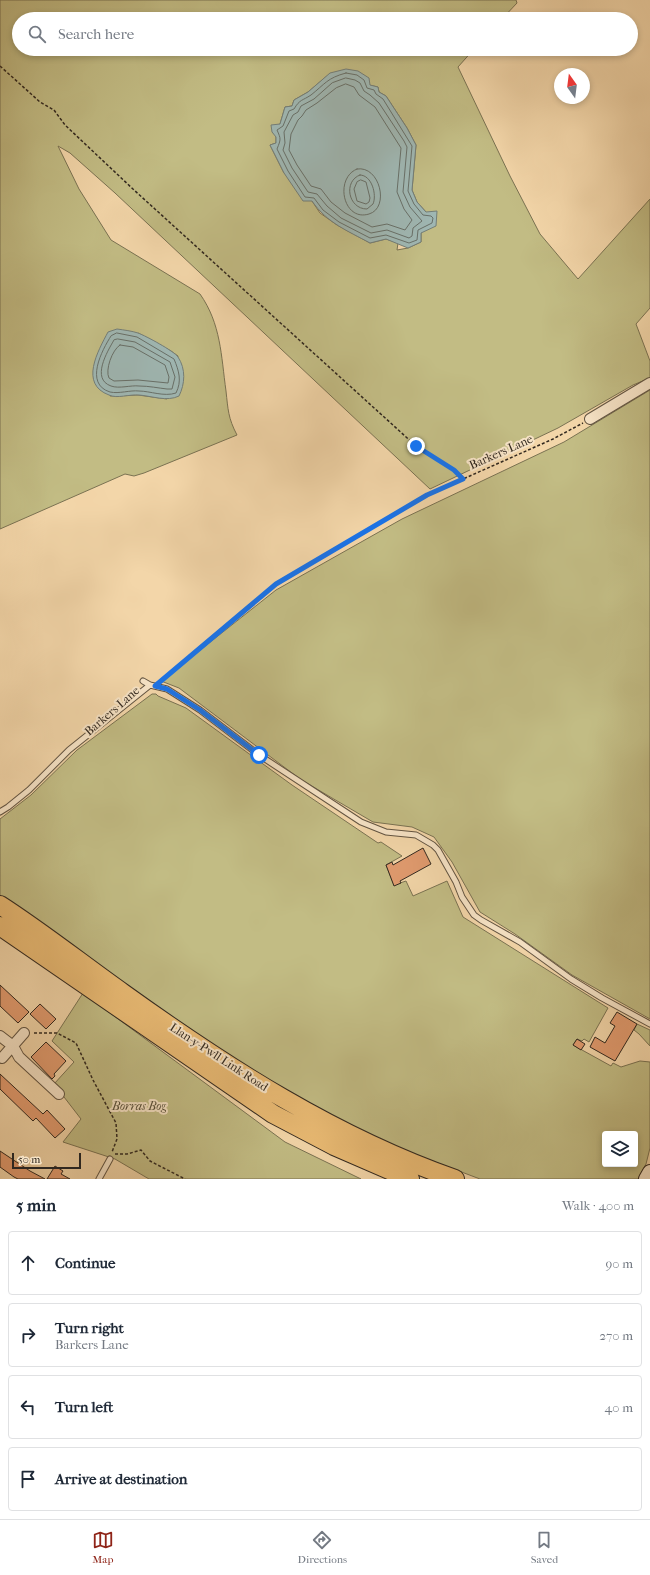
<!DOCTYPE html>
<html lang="en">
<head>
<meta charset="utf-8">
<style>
	body { margin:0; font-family:"IM FELL French Canon",serif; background:#f2f2f3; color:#1f2937 }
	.controls { position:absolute; right:12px; bottom:12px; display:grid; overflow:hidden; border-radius:4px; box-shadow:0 2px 6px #0003 }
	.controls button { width:36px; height:36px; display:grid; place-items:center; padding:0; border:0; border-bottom:1px solid #e0e1e3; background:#fff; color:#1f2937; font:20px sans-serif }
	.compass { position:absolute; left:554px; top:68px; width:36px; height:36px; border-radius:50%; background:#fff; box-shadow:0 2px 6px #0003; rotate:346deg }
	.scale { position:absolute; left:12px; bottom:10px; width:69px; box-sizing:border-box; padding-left:4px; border:2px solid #31281f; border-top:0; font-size:11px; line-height:14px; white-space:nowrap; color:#31281f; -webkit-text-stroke:3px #f7e4c7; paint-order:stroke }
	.stop { position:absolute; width:12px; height:12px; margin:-9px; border:3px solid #1a73e8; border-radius:50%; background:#fff }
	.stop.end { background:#1a73e8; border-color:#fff; box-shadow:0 1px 4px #0008 }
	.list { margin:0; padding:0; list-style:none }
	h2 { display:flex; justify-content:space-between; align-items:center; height:52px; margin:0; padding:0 16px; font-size:17px }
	h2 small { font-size:13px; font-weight:400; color:#747a83 }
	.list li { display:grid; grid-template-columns:26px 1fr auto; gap:12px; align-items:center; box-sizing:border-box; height:64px; margin:0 8px 8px; padding:0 8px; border:1px solid #e0e1e3; border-radius:4px }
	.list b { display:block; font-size:15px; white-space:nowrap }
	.list p { margin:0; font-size:13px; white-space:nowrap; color:#747a83 }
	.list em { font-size:13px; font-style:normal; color:#747a83 }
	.icon { flex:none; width:22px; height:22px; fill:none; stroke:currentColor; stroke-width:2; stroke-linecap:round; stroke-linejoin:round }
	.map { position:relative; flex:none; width:650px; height:1179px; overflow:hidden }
	.search { position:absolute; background:#fff; box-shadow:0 2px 6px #0003; left:12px; right:12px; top:12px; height:44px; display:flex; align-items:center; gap:10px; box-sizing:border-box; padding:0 14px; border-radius:22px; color:#747a83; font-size:15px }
	.sheet { height:340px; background:#fff }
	nav { display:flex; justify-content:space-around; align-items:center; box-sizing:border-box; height:56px; border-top:1px solid #e0e1e3; background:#fff; font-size:11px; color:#747a83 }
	nav a { display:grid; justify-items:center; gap:2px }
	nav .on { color:#8f2418 }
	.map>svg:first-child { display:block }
	.green { fill:#c2bc84; stroke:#7a7252; fill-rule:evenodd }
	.water { fill:#9fb7b3; stroke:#737e78 }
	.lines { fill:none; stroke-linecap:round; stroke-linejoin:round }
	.shore { stroke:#687069; stroke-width:1 }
	.building { fill:#e19b6f; stroke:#31281f }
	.lane-casing { stroke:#625442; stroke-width:7 }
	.street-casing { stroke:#625442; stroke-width:12 }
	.secondary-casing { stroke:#31281f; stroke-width:16 }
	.highway-casing { stroke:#31281f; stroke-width:20 }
	.path { stroke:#31281f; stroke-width:1.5; stroke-dasharray:3 2; stroke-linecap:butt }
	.lane { stroke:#f7e4c7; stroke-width:5 }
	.street { stroke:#f7e4c7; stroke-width:10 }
	.secondary { stroke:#f7e4c7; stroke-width:14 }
	.highway { stroke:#eabb74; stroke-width:18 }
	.route { stroke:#1a73e8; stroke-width:5 }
	.labels { text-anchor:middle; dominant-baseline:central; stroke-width:4; stroke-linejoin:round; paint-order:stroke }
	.street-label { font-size:12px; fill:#31281f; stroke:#f7e4c7 }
	.park-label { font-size:12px; font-style:italic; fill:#554d38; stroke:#f7e4c7 }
</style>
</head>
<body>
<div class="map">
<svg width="650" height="1179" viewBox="0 0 650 1179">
	<rect width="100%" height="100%" fill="#f3d6a9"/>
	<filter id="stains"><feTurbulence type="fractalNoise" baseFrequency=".005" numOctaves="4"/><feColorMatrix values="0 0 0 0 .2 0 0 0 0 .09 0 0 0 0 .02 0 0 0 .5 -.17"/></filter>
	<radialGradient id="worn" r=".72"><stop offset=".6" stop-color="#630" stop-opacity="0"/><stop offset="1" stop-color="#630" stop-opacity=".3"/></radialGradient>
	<path class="green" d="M0 0H516L517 3 502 19H19V49H474L458 67 510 176 540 234 578 279 650 199V308L636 324 650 361V378L633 385 558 428 430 489 115 193 70 153 58 146 79 189 111 240 200 294C221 324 221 355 226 391 228 409 228 418 237 435L144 473 134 476 125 474 0 529ZM327 76 378 87 379 92 386 96 407 128 416 145 412 190 417 202 426 212 421 233V242L408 248 397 250 398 243 386 239 370 243 337 225 320 213 312 201 284 173 270 145 276 143V136L272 132 280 124 285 107 292 106 294 100 308 92ZM138 333 171 351 178 356 167 399 138 395 110 396Z
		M650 390V1019L572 975 515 934 480 912 452 862 434 837 412 827 373 822 332 798 300 779 179 688 161 681 276 590 402 519 564 442Z
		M152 694H156L158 696 186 708 292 785 378 843 381 842 402 856 386 865 394 885 406 881 413 896 447 881 463 917 608 1008 589 1042 584 1039 582 1041 577 1039 573 1045 611 1066 613 1063 621 1067 640 1061 650 1062V1148L646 1164 638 1179H480L372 1138 276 1090 0 903V819L31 795 77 750ZM605 1134H635V1164H605Z
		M83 993 285 1142 361 1179H149L115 1159 63 1142 81 1119 54 1084 74 1062 52 1041Z
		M637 1024 650 1030V1046L639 1034 634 1030Z"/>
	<path class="water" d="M346 69 358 71 369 78 370 85 378 87 379 92 386 96 407 128 416 145 412 190 417 202 426 212 437 211 436 226 421 233V242L408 248 386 239 370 243C348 231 327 223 312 201H303L284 173 270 145 276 143V137L272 132 271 125 280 124 285 107 292 106 294 100 308 92 330 73Z
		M117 329C124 330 132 331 138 333 146 336 174 351 178 357 186 369 185 384 179 396 167 402 152 396 139 395 130 394 117 399 109 395 79 384 98 351 108 332Z"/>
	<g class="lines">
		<path class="shore" d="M346 73 357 75 364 80 367 88 374 90 376 94 383 99 412 146 408 191 414 204 423 215 431 216 433 218 432 223 418 230 417 240 409 243 386 235 370 238 339 222 323 210 314 198 305 197 288 171 277 149C281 139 281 139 277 130L283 126 289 111 294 109C300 99 302 101 311 95 325 84 327 78 346 73Z
			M346 78 355 80 360 83 364 91 370 95 379 103 404 141 407 147 403 192 410 207 422 221 413 228 412 236 409 238 387 230 371 233 341 218 327 206 317 194 308 192 292 168 283 150 285 143 284 132 293 115 298 112 301 106 314 99 332 83Z
			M346 84 354 87 359 95 375 107 401 148 397 192 404 209 412 220 405 230 387 224 372 227 345 213 331 202 321 189 311 186 297 165 289 150 291 134 298 120 302 116 306 110 317 103 336 88Z
			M357 169C380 165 390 208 369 214 343 222 334 178 357 169Z
			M360 175C372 175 377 195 373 204L367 209C348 209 343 181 360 175Z
			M361 180 366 182 370 198 369 202 366 204 357 201 354 189 357 182Z
			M117 333 137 337 174 359C179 371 182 381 176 393 164 397 150 391 139 391 130 390 119 394 110 392 84 384 102 350 111 336Z
			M118 339 135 342 170 362 175 377 172 389H167C158 388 149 386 139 386 131 385 119 389 111 386 91 379 107 352 114 340Z
			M120 345 133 347 165 365 169 377 168 383 138 380 114 381 109 378C105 370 112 350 120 345Z"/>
	</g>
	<path class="building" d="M423 848 431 864 400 881 401 883 394 886 386 865 392 862 393 865Z
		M0 985 29 1012 18 1023 0 1006Z
		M40 1004 56 1019 46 1029 30 1014Z
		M617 1012 637 1024 615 1061 590 1047 595 1037 605 1043 615 1026 610 1023Z
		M577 1039 585 1044 581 1050 573 1045Z
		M46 1042 66 1061 54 1074 55 1076 52 1079 31 1057Z
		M0 1074 43 1114 47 1110 65 1129 55 1138 36 1118 33 1121 0 1089Z
		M0 1151 30 1171 45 1179H18L14 1177 0 1167Z
		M55 1166 63 1171 61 1174 70 1179H47Z"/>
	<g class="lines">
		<g class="lane-casing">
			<path id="lane" d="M143 681 150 685 167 689 200 710 259 755 361 822 386 832 416 835 433 845 438 850 456 882 462 897 474 915 481 920 520 942 571 979 602 998 650 1024
				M0 812 8 807 29 790 69 750 150 685
				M99 1179 110 1159"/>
		</g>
		<g class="street-casing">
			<path id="street" d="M590 419 650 383
				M0 1036 13 1046 19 1057 59 1094
				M2 1058 24 1033"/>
		</g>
		<g class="secondary-casing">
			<path id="secondary" d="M646 1179 650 1172"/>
		</g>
		<g class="highway-casing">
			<path id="highway" d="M0 905C42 932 82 964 123 993 226 1067 335 1137 455 1179
				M0 926 273 1114 334 1146 410 1179"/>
		</g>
		<path class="path" d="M0 66 40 102 54 110 65 125 134 190 416 446 454 470 463 479
			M162 680 276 584 427 495 553 439 583 423
			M34 1033H57L76 1043 93 1080 116 1123 117 1139 112 1152
			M115 1154H127L141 1150 150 1161 185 1179"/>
		<use href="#lane" class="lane"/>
		<use href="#street" class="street"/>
		<use href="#secondary" class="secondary"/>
		<use href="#highway" class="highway"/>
	</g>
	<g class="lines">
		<path class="route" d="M259 755 200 710 167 689 155 686 276 584 427 495 463 479 454 470 416 446"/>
	</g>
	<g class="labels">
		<g class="street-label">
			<text transform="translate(501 452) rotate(-24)">Barkers Lane</text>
			<text transform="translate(112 711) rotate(-41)">Barkers Lane</text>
			<text transform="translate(219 1057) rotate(33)">Llan-y-Pwll Link Road</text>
		</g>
		<g class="park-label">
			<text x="139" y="1106">Borras Bog</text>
		</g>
	</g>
	<rect width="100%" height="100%" filter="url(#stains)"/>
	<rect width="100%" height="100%" fill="url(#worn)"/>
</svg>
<div class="controls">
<button><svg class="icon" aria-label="layers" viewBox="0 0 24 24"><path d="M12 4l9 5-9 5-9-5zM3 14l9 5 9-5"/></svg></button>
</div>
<svg class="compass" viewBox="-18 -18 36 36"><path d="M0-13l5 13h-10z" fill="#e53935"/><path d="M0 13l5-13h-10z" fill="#747a83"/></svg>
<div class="scale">50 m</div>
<div class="stop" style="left:259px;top:755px"></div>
<div class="stop end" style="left:416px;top:446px"></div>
<div class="search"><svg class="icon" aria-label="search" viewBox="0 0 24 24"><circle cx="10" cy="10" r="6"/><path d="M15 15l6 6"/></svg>Search here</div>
</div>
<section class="sheet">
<h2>5 min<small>Walk · 400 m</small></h2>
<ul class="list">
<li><svg class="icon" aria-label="ahead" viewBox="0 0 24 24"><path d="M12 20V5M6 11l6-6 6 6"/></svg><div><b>Continue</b></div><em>90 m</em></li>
<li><svg class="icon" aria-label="right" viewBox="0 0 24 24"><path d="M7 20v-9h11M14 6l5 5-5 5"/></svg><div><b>Turn right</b><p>Barkers Lane</p></div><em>270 m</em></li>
<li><svg class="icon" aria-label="left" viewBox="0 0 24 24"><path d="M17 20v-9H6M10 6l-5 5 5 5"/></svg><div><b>Turn left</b></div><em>40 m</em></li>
<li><svg class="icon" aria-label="arrive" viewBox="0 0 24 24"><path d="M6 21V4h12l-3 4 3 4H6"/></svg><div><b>Arrive at destination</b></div></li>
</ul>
</section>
<nav>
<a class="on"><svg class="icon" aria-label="map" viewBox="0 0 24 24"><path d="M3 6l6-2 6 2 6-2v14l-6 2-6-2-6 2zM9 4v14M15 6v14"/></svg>Map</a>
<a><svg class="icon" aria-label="directions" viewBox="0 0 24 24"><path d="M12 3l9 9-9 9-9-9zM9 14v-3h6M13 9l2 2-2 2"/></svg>Directions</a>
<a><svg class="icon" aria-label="saved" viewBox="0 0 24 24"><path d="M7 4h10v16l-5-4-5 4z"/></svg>Saved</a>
</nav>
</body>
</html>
